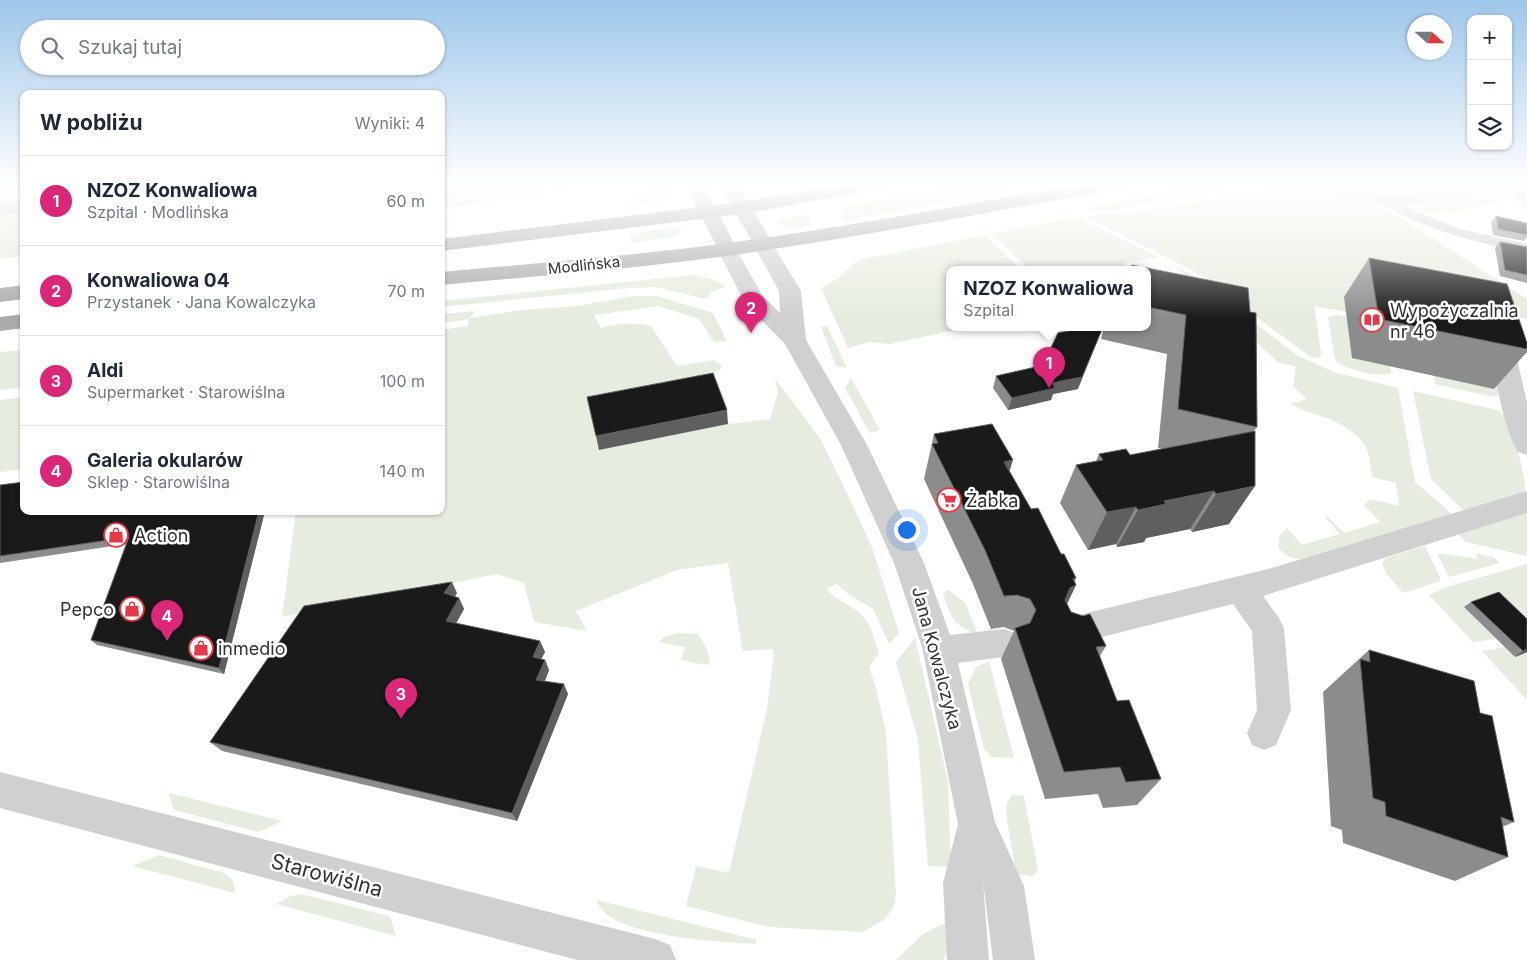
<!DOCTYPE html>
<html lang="pl">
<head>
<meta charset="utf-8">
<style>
	body { margin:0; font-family:Inter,sans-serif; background:#f2f2f3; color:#1f2937 }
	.controls { position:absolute; right:15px; top:15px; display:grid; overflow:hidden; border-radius:10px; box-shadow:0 1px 4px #0004 }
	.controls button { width:45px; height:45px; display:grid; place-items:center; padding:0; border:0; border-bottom:1px solid #e0e1e3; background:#fff; color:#1f2937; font:25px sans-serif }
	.compass { position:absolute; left:1407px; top:15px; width:45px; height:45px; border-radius:50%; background:#fff; box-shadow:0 1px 4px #0004; rotate:111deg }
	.you { position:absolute; left:906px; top:529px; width:18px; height:18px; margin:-12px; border:4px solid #fff; border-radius:50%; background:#1a73e8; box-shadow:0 0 0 8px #1a73e833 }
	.badge { display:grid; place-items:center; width:32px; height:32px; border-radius:50%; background:#db2777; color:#fff; font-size:16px; font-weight:700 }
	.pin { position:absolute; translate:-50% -41px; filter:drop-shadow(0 1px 2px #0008) }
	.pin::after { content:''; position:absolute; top:26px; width:18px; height:15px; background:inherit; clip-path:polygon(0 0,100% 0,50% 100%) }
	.popup { position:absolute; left:946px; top:266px; width:205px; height:65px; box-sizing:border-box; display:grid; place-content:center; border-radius:10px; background:#fff; filter:drop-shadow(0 1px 4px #0005); font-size:16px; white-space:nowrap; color:#747a83 }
	.popup b { font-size:19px; color:#1f2937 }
	.popup::after { content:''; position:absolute; left:50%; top:100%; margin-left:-10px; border:10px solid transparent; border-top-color:#fff }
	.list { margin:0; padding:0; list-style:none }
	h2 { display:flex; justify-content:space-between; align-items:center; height:65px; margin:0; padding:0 20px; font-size:21px }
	h2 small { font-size:16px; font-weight:400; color:#747a83 }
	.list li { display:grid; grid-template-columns:32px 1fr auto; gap:15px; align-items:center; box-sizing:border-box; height:90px; padding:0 20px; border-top:1px solid #e0e1e3 }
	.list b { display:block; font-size:19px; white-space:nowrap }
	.list p { margin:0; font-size:16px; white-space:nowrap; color:#747a83 }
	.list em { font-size:16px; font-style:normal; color:#747a83 }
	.icon { flex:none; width:28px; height:28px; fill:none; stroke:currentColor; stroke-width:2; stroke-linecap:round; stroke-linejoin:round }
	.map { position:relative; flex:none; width:1527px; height:960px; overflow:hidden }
	.search { position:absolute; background:#fff; box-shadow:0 1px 4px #0004; left:20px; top:20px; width:425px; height:55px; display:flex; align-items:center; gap:12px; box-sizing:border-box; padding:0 18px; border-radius:28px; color:#747a83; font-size:19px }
	.panel { position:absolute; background:#fff; box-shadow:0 1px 4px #0004; left:20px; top:90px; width:425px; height:425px; border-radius:10px }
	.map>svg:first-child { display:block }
	.green { fill:#e6ecdf }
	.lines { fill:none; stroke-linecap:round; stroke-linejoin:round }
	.lane { fill:#d0d0d0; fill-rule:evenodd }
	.street { fill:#d0d0d0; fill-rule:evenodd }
	.secondary { fill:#bdbdbd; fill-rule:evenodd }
	.primary { fill:#ababab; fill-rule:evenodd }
	.wall { fill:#8c8c8c }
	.shaded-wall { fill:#5f5f5f }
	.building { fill:#1a1a1a; stroke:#5f5f5f }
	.labels { text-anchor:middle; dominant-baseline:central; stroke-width:5; stroke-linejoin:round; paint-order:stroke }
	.far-street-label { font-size:15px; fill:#333; stroke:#fff }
	.poi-label { font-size:18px; fill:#333; stroke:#fff; text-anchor:start }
	.street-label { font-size:18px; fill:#333; stroke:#fff }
	.near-street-label { font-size:21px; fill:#333; stroke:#fff }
</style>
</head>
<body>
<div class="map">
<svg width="1527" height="960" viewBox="0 0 1527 960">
	<rect width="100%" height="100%" fill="#fff"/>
	<path class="green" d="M441 183H540L541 194 441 209Z
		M546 183H638L547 193Z
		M677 183 676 190 661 201 622 206 666 184Z
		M981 183H1047L843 221 840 208Z
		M1213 183H1268L1108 210H1088L1086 208Z
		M1335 183H1469C1439 189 1406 200 1376 195 1362 193 1348 187 1335 183Z
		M1310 184 1360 200 1395 214 1527 299V319L1445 303 1346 312 1314 306 1321 352 1320 357 1314 358 1305 353 1196 272 1088 218C1093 214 1119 214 1128 213 1189 204 1250 194 1310 184Z
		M24 187V200L0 203V189Z
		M1502 188 1512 192 1510 198C1486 204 1434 223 1415 207Z
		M24 211V256L0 259V213Z
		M809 214 810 226 793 228 778 224 779 221Z
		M1072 218 1084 221 1159 257 1127 262 1120 269H1029L994 236 996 233 1001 232Z
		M674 228 685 230 672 237 632 243 630 234Z
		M985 235 1020 269H950V327H969L890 344 869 342 848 348 821 288 837 279 858 260Z
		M1174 265 1192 275 1298 356 1334 372 1398 388 1415 482 1452 514 1301 559C1291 559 1285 555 1278 548L1280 535 1287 528 1302 545 1340 534 1325 517 1327 516 1344 533 1380 522 1364 505 1370 500H1374L1399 506 1396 483 1372 477C1370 467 1370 454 1365 446 1348 419 1315 417 1290 404L1307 399 1293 386 1296 367 1278 362Z
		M694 275 715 280 725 287 712 292 706 299 655 287 629 288 441 307V301Z
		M633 296H657L713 313 727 341 714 342 699 319 658 306 594 315 601 328C619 323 633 322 651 326L677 366 714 360 722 366 720 370 681 380 599 450 728 424 770 419 778 393 775 379 820 438 845 489 872 547 899 633 889 644 873 609 851 596 836 584 826 589C836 600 853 606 864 617 872 626 875 643 879 654L869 667 876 688 886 733 896 894 894 906 885 919 862 932 769 927 686 906 696 866 729 873 767 708 774 654 773 649 743 651 728 563 677 570 576 611 587 631 534 622 524 583 497 574 282 617 296 511H441V330L468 326 469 319 441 323V314L475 311 470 318 521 310 578 306Z
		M1338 315 1358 319 1390 366 1391 373C1376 378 1350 370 1337 362L1334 355 1328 317Z
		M827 326 847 368 836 366 821 327Z
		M24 350V387L0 390V352Z
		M1491 375 1499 385 1501 393 1494 397 1435 384 1434 376 1494 388Z
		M851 378 880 430 870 433 845 388Z
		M1413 391 1497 410C1501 413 1507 416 1509 421 1514 433 1527 483 1525 493L1464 511 1431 479Z
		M24 397V469L0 472V400Z
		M1527 511V556L1466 542 1460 536V533Z
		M1425 546 1440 577V581L1403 593 1386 573 1382 564 1386 558Z
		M1437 553 1478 559 1476 553 1495 558 1500 563 1449 577Z
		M1527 564V631L1465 607 1497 639 1473 642 1429 595 1450 586Z
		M949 590 965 603 978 634C953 627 950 615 943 593Z
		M678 633 698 634 706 647 710 662 706 665 681 660 685 647 658 642 666 636Z
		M915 638 948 781 951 867 928 866 918 740 896 662Z
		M1505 647 1515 656 1527 652V700L1482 651Z
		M989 661 1014 758 992 757 984 749 968 684 976 667Z
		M169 793 282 821 258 832 175 810 172 806Z
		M1012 795 1024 796 1038 870 1033 876 1016 874 1006 813 1007 803Z
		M159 855 224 873C232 878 235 883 235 893L132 866Z
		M301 894 388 916 391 919 396 936 276 904 288 897Z
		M597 900 757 940 756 944C725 942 604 937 597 900Z
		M949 921 950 946 943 960H896L923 934Z"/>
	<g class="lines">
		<path class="lane" d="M1502 183C1526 183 1527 187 1527 210L1522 209 1513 191Z
			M1389 198 1427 216 1460 229 1527 244V252C1476 243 1429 231 1384 205L1382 202 1384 199Z"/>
		<path class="street" d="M1314 183H1343L1371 193 1401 196 1467 183H1507L1505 187 1498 189 1401 208 1368 204 1316 187Z
			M24 200V212L0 215V203Z
			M763 238 770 240 801 291 806 340 867 445 924 563 950 635 1004 629 1015 633 1020 643 1015 653 1004 657 958 663 995 822 1024 886 1035 960H993L983 882 989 960H947L943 883 958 824 922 647 894 563 841 445 785 344 745 303 717 249 720 245 727 243 734 245 762 295 780 313 779 291 753 244 756 240Z
			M1500 330 1508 333 1512 338 1527 402V455L1518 452C1501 423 1495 371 1488 338L1492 333Z
			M1527 491V513L1263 596 1279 618 1284 628 1291 710 1276 745 1264 750 1252 745 1247 733 1257 710 1252 631 1233 604 1066 646 1055 642 1050 632 1055 622 1066 618 1268 569Z
			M0 772 655 939 670 945 676 960H577L0 808Z"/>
		<path class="secondary" d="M684 183H703L737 249 734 253 727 255 720 253Z
			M718 183H737L773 244 770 248 763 250 756 248Z"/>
		<path class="primary" d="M846 183H889L887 187 880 189 742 214 441 251V239L742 202Z
			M1085 183H1128L1126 187 1119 189C989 212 859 237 727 256 632 269 537 276 441 285V272C537 263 632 256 727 243 847 227 966 205 1085 183Z
			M24 285V299L0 302V288Z
			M24 314V328L0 331V317Z"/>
	</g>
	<path class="wall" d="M1496 216 1527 229V237L1524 241 1493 235 1491 222Z
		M1500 242 1527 247V283L1500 276 1495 248Z
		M1369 258 1527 343V352L1494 389 1352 358 1344 297Z
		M1132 265 1248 288 1257 427 1254 431 1229 524 1192 532 1190 529 1146 538 1144 542 1117 547 1116 544 1088 550 1060 503 1076 465 1096 461 1099 454 1130 455 1163 449 1158 448 1167 354 1101 339 1104 327H1148V269H1130Z
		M1041 368 1078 389 1053 394 1051 400 1008 410 993 388 996 376Z
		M934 434 1010 472 1031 509 1076 578 1075 582 1076 585 1067 604 1071 612 1106 646 1100 656 1117 701 1161 779 1137 805 1103 808 1098 794 1045 799 1001 659 1014 631 1004 627 991 629 973 584 924 479Z
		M0 485 265 511 224 674 97 645 91 640 126 544 0 563Z
		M457 593 455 597 459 598 464 609 456 624 540 641 545 652 541 659 545 660 549 670 545 681 568 694 517 821 222 751 210 742Z
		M1471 602 1527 652 1515 657 1464 607Z
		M1369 650 1480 713 1514 822 1502 827 1508 857 1455 881 1343 843 1342 830 1331 826 1323 692Z"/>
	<path class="shaded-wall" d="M1103 327 1078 389 1053 394 1051 400 1008 410 1012 398 1052 383Z
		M727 410 728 424 599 450 596 436Z
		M1013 460 1002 495 1004 462Z
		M1255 486 1229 524 1192 532 1216 494Z
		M1214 491 1190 529 1146 538 1144 542 1117 547 1138 510 1164 501Z
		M1136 507 1116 544 1088 550 1107 512Z
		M259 511H265L224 674 219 668Z
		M452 582 457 593 450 604 444 593Z
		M1076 585 1060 618 1053 621 1070 588Z
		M459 598 464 609 451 632 446 621Z
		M540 641 545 652 537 667 533 657Z
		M1527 649V652L1515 657 1523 651Z
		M545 660 549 670 541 690 536 680Z
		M564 684 568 694 517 821 512 813Z"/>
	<path class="building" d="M1496 216 1526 223 1527 229V235L1498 229Z
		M1500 242 1527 247V275L1505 270Z
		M1369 258 1507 284 1527 343V349L1379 319Z
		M1132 265 1248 288 1250 312 1256 313 1257 427 1178 409 1186 315 1148 307V269H1131Z
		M1088 327H1103L1082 377 1052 383 1055 388 1012 398 996 376 1040 366 1041 368 1058 333Z
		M713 373 727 410 596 436 587 397Z
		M992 424 1013 460 1004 462 1031 509 1038 508 1061 554H1064L1076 578 1073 579 1076 585 1070 588 1065 600 1071 612 1083 616 1090 614 1106 646 1096 647 1117 701 1129 700 1161 779 1126 782 1120 767 1064 772 1015 628 1030 623 1036 610 1030 599 1017 595 1004 596 985 550 932 444 938 443 934 434Z
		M1255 431V486L1216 494 1214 491 1164 501 1166 504 1138 510 1136 507 1107 512 1076 465 1103 460 1099 454 1126 449 1130 455Z
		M24 482V511H259L219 668 91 640 129 537 0 556V485Z
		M452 582 444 593 459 598 446 621 540 641 533 657 545 660 536 680 564 684 512 813 210 742 304 606Z
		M1499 592 1527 619V649L1523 651 1471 602Z
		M1369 650 1474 681 1480 713 1492 716 1514 822 1501 817 1508 857 1386 816 1385 802 1373 798 1360 659 1370 662Z"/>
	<linearGradient id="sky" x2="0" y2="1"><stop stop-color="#9ec6ea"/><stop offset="0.58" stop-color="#fff"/><stop offset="1" stop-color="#fff" stop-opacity="0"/></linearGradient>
	<rect width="1527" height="318" fill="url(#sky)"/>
	<defs>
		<g id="library-ring" transform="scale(1.25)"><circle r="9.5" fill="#fff" stroke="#e63946" stroke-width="1.5"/><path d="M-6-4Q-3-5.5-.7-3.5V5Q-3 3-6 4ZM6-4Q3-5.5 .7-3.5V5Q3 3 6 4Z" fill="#e63946"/></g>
		<g id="supermarket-ring" transform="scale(1.25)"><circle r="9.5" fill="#fff" stroke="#e63946" stroke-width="1.5"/><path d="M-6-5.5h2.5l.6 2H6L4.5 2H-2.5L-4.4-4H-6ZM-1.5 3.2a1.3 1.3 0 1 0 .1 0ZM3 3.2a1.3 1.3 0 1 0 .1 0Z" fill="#e63946"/></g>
		<g id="shop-ring" transform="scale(1.25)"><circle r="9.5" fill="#fff" stroke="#e63946" stroke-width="1.5"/><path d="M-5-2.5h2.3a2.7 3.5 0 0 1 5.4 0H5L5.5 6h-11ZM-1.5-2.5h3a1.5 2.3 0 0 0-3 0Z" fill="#e63946"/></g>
	</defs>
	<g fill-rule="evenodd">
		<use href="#library-ring" x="1372" y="320"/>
		<use href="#supermarket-ring" x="949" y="500"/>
		<use href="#shop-ring" x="116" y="535"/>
		<use href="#shop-ring" x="132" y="609"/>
		<use href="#shop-ring" x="201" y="648"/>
	</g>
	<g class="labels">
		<g class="far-street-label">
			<text transform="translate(584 265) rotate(-6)">Modlińska</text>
		</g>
		<g class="poi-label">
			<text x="1390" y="310">Wypożyczalnia<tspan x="1390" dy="21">nr 46</tspan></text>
			<text x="966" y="500">Żabka</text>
			<text x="134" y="535">Action</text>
			<text x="114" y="609" text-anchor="end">Pepco</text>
			<text x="218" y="648">inmedio</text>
		</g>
		<g class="street-label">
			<text transform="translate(937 658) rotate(75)">Jana Kowalczyka</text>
		</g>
		<g class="near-street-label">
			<text transform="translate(327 875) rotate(15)">Starowiślna</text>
		</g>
	</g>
</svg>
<div class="controls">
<button>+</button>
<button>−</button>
<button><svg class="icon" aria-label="layers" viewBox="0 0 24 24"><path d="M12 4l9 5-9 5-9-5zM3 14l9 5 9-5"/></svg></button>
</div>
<svg class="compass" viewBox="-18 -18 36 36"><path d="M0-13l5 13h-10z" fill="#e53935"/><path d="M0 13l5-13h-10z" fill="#747a83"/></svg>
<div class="you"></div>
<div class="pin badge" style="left:1049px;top:388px">1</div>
<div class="popup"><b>NZOZ Konwaliowa</b>Szpital</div>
<div class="pin badge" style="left:751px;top:333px">2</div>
<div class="pin badge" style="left:401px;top:719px">3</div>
<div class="pin badge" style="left:167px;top:641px">4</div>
<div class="search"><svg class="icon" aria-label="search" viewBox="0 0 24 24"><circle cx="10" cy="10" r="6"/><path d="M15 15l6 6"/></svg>Szukaj tutaj</div>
<section class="panel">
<h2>W pobliżu<small>Wyniki: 4</small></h2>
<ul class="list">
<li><span class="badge">1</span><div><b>NZOZ Konwaliowa</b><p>Szpital · Modlińska</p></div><em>60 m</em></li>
<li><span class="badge">2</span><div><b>Konwaliowa 04</b><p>Przystanek · Jana Kowalczyka</p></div><em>70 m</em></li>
<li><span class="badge">3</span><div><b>Aldi</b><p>Supermarket · Starowiślna</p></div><em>100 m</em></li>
<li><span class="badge">4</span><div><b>Galeria okularów</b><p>Sklep · Starowiślna</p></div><em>140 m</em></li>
</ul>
</section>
</div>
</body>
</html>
